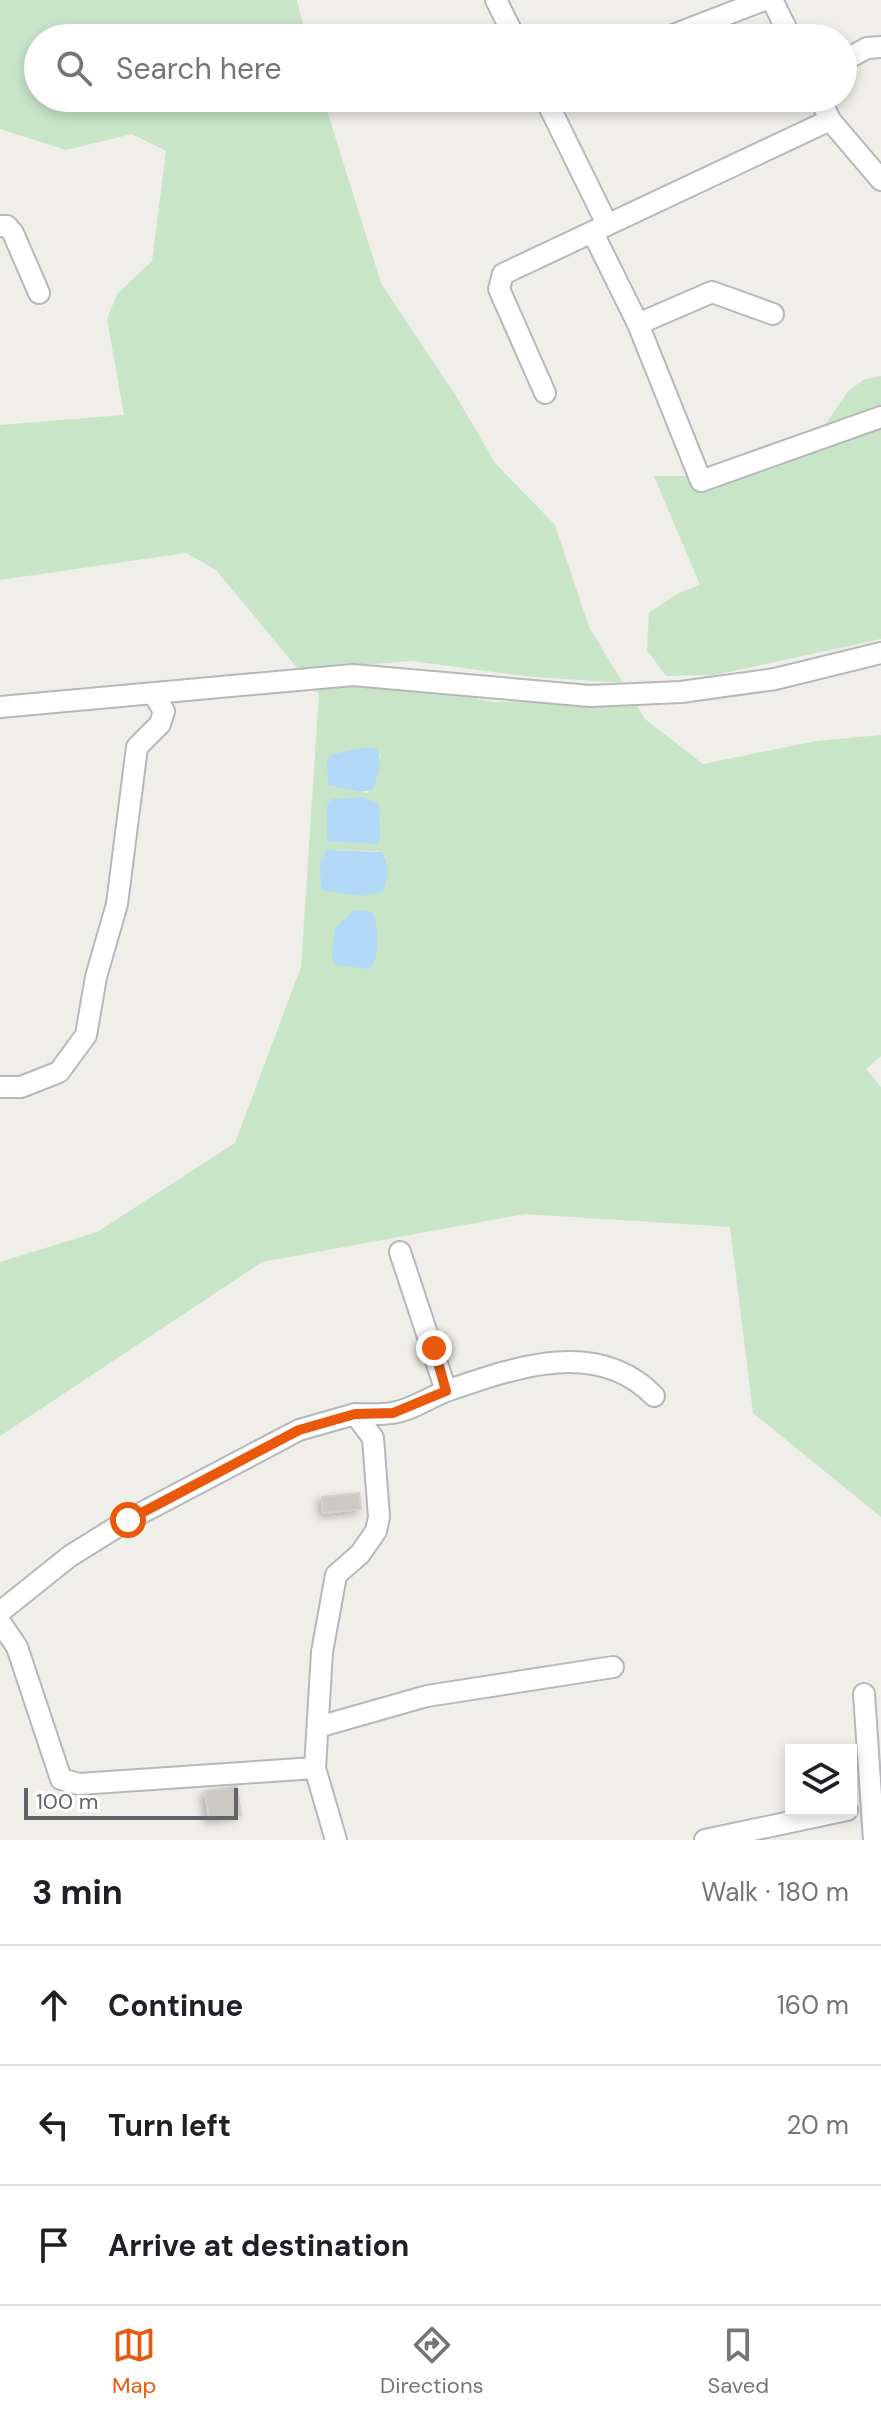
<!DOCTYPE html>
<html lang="en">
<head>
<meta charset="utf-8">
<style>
	body { margin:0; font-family:"DM Sans",sans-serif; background:#f2f2f2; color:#202124 }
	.controls { position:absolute; right:24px; bottom:24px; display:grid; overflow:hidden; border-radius:0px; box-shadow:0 4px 12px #0003 }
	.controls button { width:72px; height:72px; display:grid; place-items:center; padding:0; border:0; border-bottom:2px solid #e0e0e0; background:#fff; color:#202124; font:40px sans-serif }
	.scale { position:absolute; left:24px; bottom:20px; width:214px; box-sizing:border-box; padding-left:8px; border:4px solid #606367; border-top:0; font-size:22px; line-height:28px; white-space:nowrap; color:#606367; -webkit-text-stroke:6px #fff; paint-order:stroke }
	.stop { position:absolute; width:24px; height:24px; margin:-18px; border:6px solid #ea580c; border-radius:50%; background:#fff }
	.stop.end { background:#ea580c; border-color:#fff; box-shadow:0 2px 8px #0008 }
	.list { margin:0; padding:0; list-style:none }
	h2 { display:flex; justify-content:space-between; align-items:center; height:104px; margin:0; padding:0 32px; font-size:34px }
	h2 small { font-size:26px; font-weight:400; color:#757577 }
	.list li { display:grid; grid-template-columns:52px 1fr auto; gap:24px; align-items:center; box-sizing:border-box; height:120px; padding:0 32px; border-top:2px solid #e0e0e0 }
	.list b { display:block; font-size:30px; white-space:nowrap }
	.list em { font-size:26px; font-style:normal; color:#757577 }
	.icon { flex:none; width:44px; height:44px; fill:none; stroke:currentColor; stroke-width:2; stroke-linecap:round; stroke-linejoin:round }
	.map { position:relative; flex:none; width:881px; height:1840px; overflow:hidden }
	.search { position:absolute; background:#fff; box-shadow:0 4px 12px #0003; left:24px; right:24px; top:24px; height:88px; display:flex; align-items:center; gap:20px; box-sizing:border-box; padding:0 28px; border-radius:44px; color:#757577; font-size:30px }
	.sheet { height:464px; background:#fff }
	nav { display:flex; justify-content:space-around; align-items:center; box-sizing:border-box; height:112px; border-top:2px solid #e0e0e0; background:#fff; font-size:22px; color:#757577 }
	nav a { display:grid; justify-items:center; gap:4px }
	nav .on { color:#ea580c }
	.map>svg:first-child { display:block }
	.green { fill:#c8e5c8; fill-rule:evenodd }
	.water { fill:#b2d9f7 }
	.building { fill:#ccc9c5; stroke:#d4d0c7; stroke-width:2; filter:url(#shadow) }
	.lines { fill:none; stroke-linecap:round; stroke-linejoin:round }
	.minor-casing { stroke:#b5b8bb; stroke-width:24 }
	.minor { stroke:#fff; stroke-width:20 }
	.route { stroke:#ea580c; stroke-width:10 }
</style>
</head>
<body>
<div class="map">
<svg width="881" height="1840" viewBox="0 0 881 1840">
	<defs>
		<filter id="shadow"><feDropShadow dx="-4" dy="4" stdDeviation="4" flood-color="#0004"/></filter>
	</defs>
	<rect width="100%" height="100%" fill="#f0eee9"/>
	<path class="green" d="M0 0H297L306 38H38V98H323L381 283 454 393 496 464 555 525 589 627 623 683 524 676 412 661 299 670 216 570 186 553 0 580V425L124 415 107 319 117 294 152 261 166 151 132 134 66 150 0 129Z
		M881 376V639L715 675 666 676 647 650 649 613 678 593 700 585 654 476H691L825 425 848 391 865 379Z
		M377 681 419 685 492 702 562 701 637 706 645 719 703 764 816 741 881 735V1056L866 1069 881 1087V1517L753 1413 730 1227 525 1214 262 1262 0 1436V1262L97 1232 235 1143 301 967 319 694 314 688ZM380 754 378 778 367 793 329 785ZM326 850 378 851 386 856V886Z"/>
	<path class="water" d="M366 747 376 748C383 759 379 779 372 790L360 792 328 785 327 760 330 755Z
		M363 797 379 804 380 840 376 844 327 841V804L332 799Z
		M327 850 382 852C389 860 388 881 383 892L361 896 321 890 320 862Z
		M354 910 373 912C378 927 381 958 369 969L336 965 332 959 335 928Z"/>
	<path class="building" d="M359 1493 361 1509 323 1513 322 1497Z
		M237 1786 241 1815 209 1819 205 1791Z"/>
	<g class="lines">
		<g class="minor-casing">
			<path id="minor" d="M496 0 515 38
				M772 0 791 38
				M668 37 764 0
				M843 61 867 48 881 47
				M545 98 607 224
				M820 98 830 120 881 180
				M0 226H7L13 233 39 293
				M593 233 638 324 712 292 773 314
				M638 324 701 481 881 417
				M545 393 499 289 503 274 830 120
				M0 707 353 675 590 696 681 692 775 679 881 653
				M0 1087H21L59 1072 86 1035 96 977 117 904 137 747 160 724 164 711 154 695
				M400 1252 446 1391
				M355 1414C368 1414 380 1415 392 1413 413 1410 429 1397 449 1390 516 1367 598 1338 654 1396
				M0 1612 70 1556 128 1520 299 1430 355 1414 373 1438 379 1517 376 1531 360 1554 336 1575 322 1652 315 1768 336 1840
				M0 1622 17 1647 61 1779 79 1784 315 1768
				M864 1694 874 1840
				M318 1727 427 1696 613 1667
				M705 1840 847 1810"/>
		</g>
		<use href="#minor" class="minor"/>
	</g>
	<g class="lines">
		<path class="route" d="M128 1520 299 1430 355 1414 393 1413 446 1391 434 1348"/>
	</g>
</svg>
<div class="controls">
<button><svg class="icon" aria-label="layers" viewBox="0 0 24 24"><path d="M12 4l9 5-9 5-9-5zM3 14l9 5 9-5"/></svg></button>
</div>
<div class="scale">100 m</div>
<div class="stop" style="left:128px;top:1520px"></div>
<div class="stop end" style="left:434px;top:1348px"></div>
<div class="search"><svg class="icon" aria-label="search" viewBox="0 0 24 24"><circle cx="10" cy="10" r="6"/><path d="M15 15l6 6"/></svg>Search here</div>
</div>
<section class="sheet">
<h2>3 min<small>Walk · 180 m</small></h2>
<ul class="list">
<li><svg class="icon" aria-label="ahead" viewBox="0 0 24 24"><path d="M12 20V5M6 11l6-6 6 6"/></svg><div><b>Continue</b></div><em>160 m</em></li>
<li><svg class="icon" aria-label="left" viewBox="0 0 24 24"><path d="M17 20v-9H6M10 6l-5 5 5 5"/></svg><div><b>Turn left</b></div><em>20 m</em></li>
<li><svg class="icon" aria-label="arrive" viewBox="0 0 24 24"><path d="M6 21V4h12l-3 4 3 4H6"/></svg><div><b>Arrive at destination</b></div></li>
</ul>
</section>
<nav>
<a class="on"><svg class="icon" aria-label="map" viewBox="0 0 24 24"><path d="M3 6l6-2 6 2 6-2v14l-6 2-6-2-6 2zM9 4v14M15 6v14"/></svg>Map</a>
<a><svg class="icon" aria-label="directions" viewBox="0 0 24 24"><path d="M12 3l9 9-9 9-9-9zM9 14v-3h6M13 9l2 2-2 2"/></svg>Directions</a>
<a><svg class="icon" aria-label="saved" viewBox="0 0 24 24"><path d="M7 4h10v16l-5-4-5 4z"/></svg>Saved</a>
</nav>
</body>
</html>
